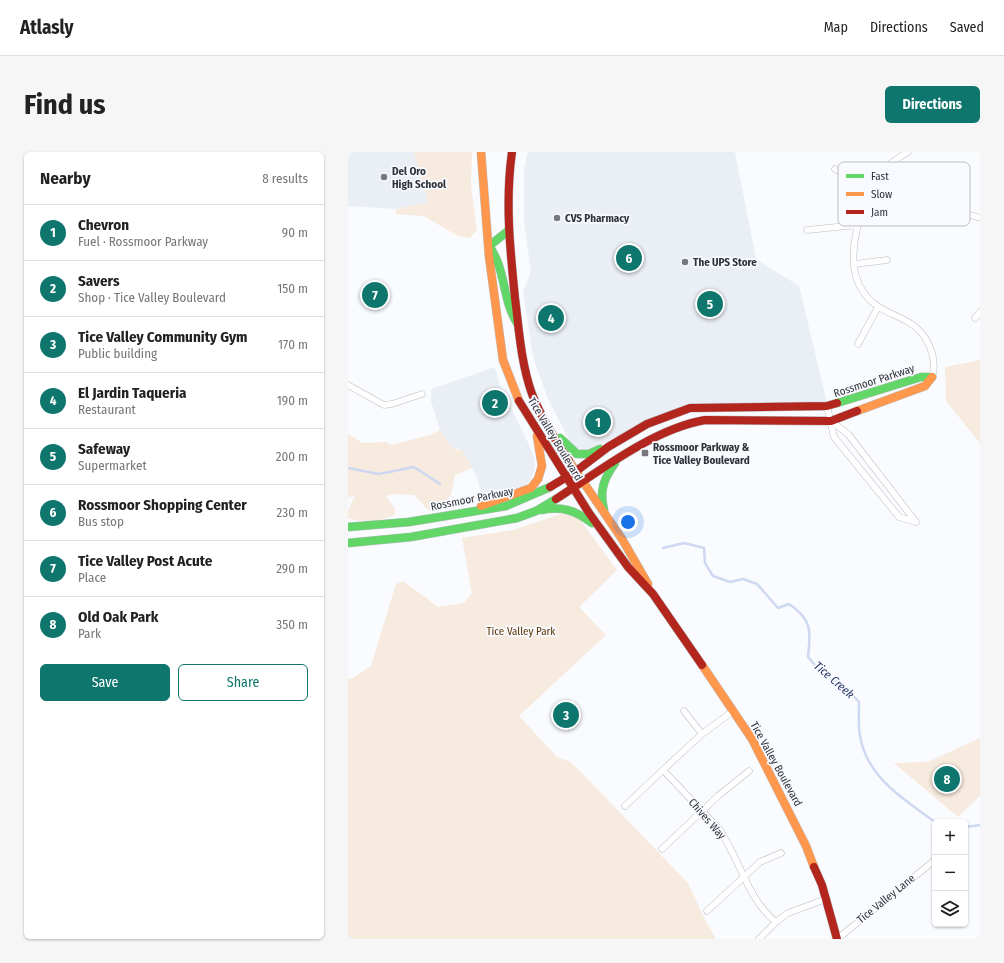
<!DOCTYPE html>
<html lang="en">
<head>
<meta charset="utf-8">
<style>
	body { margin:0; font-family:"Fira Sans Condensed",sans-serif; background:#f6f6f6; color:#222 }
	.controls { position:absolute; right:12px; bottom:12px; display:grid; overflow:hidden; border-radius:6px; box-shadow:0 1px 3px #0004 }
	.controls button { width:36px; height:36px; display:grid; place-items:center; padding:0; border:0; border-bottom:1px solid #e0e0e0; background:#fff; color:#222; font:20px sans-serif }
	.you { position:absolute; left:280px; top:370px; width:14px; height:14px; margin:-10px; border:3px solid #fff; border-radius:50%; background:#1a73e8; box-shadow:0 0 0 6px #1a73e833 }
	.badge { display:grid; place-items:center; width:26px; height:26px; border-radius:50%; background:#0f766e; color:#fff; font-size:13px; font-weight:700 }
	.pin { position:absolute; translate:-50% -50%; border:2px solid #fff; box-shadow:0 1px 4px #0006 }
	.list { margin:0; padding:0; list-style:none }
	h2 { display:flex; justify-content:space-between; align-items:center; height:52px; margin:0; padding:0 16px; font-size:17px }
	h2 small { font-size:13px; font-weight:400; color:#767676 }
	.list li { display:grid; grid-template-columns:26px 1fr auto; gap:12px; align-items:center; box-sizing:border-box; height:56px; padding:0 16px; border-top:1px solid #e0e0e0 }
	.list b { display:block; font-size:15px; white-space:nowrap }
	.list p { margin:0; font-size:13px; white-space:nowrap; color:#767676 }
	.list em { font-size:13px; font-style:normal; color:#767676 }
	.actions { display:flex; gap:8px; padding:12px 16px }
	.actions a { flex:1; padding:9px 0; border:1px solid #0f766e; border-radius:6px; text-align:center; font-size:14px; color:#0f766e }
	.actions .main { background:#0f766e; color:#fff }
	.icon { flex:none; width:22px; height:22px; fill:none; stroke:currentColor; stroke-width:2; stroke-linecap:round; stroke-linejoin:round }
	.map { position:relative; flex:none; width:632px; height:787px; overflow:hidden; border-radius:6px }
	header { display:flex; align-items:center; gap:24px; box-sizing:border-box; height:56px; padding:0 20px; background:#fff; border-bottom:1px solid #e0e0e0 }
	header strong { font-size:19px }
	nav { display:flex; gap:22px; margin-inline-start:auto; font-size:14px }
	.intro { display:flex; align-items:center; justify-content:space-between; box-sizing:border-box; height:96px; padding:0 24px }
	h1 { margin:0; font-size:28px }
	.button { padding:10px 18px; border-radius:6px; background:#0f766e; color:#fff; font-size:14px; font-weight:700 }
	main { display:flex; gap:24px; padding:0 24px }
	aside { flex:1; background:#fff; border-radius:6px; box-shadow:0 1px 3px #0004 }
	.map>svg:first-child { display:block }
	.built { fill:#eaeef5 }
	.green { fill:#f7eade }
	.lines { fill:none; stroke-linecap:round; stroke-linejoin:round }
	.stream { stroke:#cfd8f1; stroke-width:2.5 }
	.street-casing { stroke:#bbbdc1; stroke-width:7 }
	.fast-casing { stroke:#bbbdc1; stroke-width:9 }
	.slow-casing { stroke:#bbbdc1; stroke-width:9 }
	.jam-casing { stroke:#bbbdc1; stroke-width:9 }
	.street { stroke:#fefeff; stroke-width:6 }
	.fast { stroke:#63d668; stroke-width:8 }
	.slow { stroke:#ff974d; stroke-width:8 }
	.jam { stroke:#b3261e; stroke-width:8 }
	.poi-dot { fill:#76787d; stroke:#f8faff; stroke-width:1.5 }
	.labels { text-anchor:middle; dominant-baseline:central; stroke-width:3.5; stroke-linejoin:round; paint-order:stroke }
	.poi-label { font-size:11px; font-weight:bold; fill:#303237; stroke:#f8faff; text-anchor:start }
	.street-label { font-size:11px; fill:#303237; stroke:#f8faff }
	.park-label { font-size:11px; fill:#5b3601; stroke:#f8faff }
	.water-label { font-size:12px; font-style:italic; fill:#293663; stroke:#f8faff }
	.key { fill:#f8faff; stroke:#bcbec3; stroke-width:1 }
	.key-label { font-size:11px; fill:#303237 }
</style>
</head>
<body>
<header>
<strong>Atlasly</strong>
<nav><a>Map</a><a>Directions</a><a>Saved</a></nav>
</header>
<div class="intro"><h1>Find us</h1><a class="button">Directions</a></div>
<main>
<aside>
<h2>Nearby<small>8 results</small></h2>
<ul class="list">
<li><span class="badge">1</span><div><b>Chevron</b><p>Fuel · Rossmoor Parkway</p></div><em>90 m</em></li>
<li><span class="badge">2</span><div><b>Savers</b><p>Shop · Tice Valley Boulevard</p></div><em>150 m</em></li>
<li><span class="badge">3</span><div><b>Tice Valley Community Gym</b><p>Public building</p></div><em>170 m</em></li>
<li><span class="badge">4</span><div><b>El Jardin Taqueria</b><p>Restaurant</p></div><em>190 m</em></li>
<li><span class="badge">5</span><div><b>Safeway</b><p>Supermarket</p></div><em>200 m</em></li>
<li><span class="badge">6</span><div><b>Rossmoor Shopping Center</b><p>Bus stop</p></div><em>230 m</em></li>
<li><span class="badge">7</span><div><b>Tice Valley Post Acute</b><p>Place</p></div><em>290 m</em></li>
<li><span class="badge">8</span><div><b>Old Oak Park</b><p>Park</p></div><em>350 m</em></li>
</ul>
<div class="actions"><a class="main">Save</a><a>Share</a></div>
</aside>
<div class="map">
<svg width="632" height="787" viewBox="0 0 632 787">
	<rect width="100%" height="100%" fill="#f9fbfe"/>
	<path class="built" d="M0 0H66L80 50 48 57 0 54Z
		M180 0H387L408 107 451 134 481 259 343 253 282 278 237 300 224 294 200 247 185 205 175 140 183 119 176 70V16Z
		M147 215 151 231 181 293 187 309 186 319 182 328 176 334 134 345 129 326 117 303 109 296 105 297 92 278 83 249V237Z"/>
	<path class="green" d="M66 0H124L123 34 129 78 122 86 110 84 76 64 48 62V57L80 50Z
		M632 208V291L598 249 597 215Z
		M92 278 105 297 114 298 124 316 107 323 103 343 94 352V357L87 359 80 358 66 343 45 342 38 344 47 357V363C34 369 13 371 0 366V359L7 344 0 345V282L15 291 39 290 43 293 82 283Z
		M222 361 233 369 269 418 231 455 258 483 171 564 209 605 223 610 340 731 355 764 368 787H0V526L3 527 23 514 48 432 55 429 90 455 116 451 124 441 114 386 165 378 213 362Z
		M632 586V644L610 665 546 611 580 610Z"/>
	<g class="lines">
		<path class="stream" d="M0 316 31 322 66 315 92 332
			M315 396 336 391 356 396 357 411 365 424 382 430 395 427 409 432 430 456 441 452C464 467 463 479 460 505L473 520 496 534 511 550C511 561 510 574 512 584 519 626 556 647 587 670
			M617 675 632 673"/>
		<g class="street-casing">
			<path id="street" d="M560 0C548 7 533 18 525 30 521 35 520 43 517 50 508 75 497 116 516 141 537 170 571 159 584 201 586 209 587 217 584 225
				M487 17 522 37
				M616 61 632 66
				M459 78 509 73
				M507 112 539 108
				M627 166 632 160
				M510 192 530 155
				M0 233 36 253 44 252 74 242
				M479 254 486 285 551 365 568 370
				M483 269 500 282 568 370
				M336 559 354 582
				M385 559 354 582 315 618 371 677C392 707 399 747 428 770L440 761 478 747
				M277 654 315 618
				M314 697 370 644 401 619
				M359 759 412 710 433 701
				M411 787 428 770
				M489 787 587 708"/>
		</g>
		<g class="fast-casing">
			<path id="fast" d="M141 94C158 117 154 147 169 171
				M141 94 160 79
				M489 251 573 225H584
				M212 286 229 302H241L252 297
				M193 358C214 354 227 358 244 371
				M256 358C251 339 256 326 267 311
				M0 375 61 370 158 354 202 335
				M0 391 63 385 169 366 188 359 208 347"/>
		</g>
		<g class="slow-casing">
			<path id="slow" d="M133 0 141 104 155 208 171 249
				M509 259 577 234 584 225
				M221 309 274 387 300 432
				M133 354 183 336 190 327 194 314 189 284
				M354 513 404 587 458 694 466 715"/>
		</g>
		<g class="jam-casing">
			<path id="jam" d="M164 0C157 49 162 97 167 146 171 178 173 211 184 242 193 265 207 288 221 309
				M171 249 241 361 280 415 305 442 354 513
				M202 335 227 320 260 295 299 272 342 256 479 254 489 251
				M208 347C252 319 305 277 357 268L483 269 509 259
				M466 715 474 733 489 787"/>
		</g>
		<use href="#street" class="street"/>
		<use href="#fast" class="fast"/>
		<use href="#slow" class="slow"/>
		<use href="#jam" class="jam"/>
	</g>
	<g class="poi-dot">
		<circle cx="36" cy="25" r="4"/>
		<circle cx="209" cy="66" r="4"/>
		<circle cx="337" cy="110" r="4"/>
		<rect x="293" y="297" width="8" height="8" rx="2"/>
	</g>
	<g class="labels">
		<g class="poi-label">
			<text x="44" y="19">Del Oro<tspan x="44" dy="13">High School</tspan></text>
			<text x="217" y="66">CVS Pharmacy</text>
			<text x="345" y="110">The UPS Store</text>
			<text x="305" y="295">Rossmoor Parkway &amp;<tspan x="305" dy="13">Tice Valley Boulevard</tspan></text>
		</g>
		<g class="street-label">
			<text transform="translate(526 229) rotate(-18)">Rossmoor Parkway</text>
			<text transform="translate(207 287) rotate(59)">Tice Valley Boulevard</text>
			<text transform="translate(124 347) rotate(-11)">Rossmoor Parkway</text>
			<text transform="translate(428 612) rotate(61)">Tice Valley Boulevard</text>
			<text transform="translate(359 667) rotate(49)">Chives Way</text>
			<text transform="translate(538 747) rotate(-39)">Tice Valley Lane</text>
		</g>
		<g class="park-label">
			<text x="173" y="479">Tice Valley Park</text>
		</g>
		<g class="water-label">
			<text transform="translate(486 528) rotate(41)">Tice Creek</text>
		</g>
	</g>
	<rect x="490" y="10" width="132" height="64" rx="6" class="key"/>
	<rect x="498" y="22" width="18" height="4" fill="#63d668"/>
	<rect x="498" y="40" width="18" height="4" fill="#ff974d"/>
	<rect x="498" y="58" width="18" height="4" fill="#b3261e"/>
	<g class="key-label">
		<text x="523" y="28">Fast</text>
		<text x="523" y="46">Slow</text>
		<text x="523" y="64">Jam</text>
	</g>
</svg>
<div class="controls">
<button>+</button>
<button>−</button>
<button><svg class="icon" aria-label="layers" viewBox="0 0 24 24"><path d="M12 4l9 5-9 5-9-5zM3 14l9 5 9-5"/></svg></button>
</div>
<div class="you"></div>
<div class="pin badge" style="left:250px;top:270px">1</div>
<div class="pin badge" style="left:147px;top:251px">2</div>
<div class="pin badge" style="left:218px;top:563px">3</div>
<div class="pin badge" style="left:203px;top:166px">4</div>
<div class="pin badge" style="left:362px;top:152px">5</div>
<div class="pin badge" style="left:281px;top:106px">6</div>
<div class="pin badge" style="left:27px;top:143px">7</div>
<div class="pin badge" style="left:599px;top:627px">8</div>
</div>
</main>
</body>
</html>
